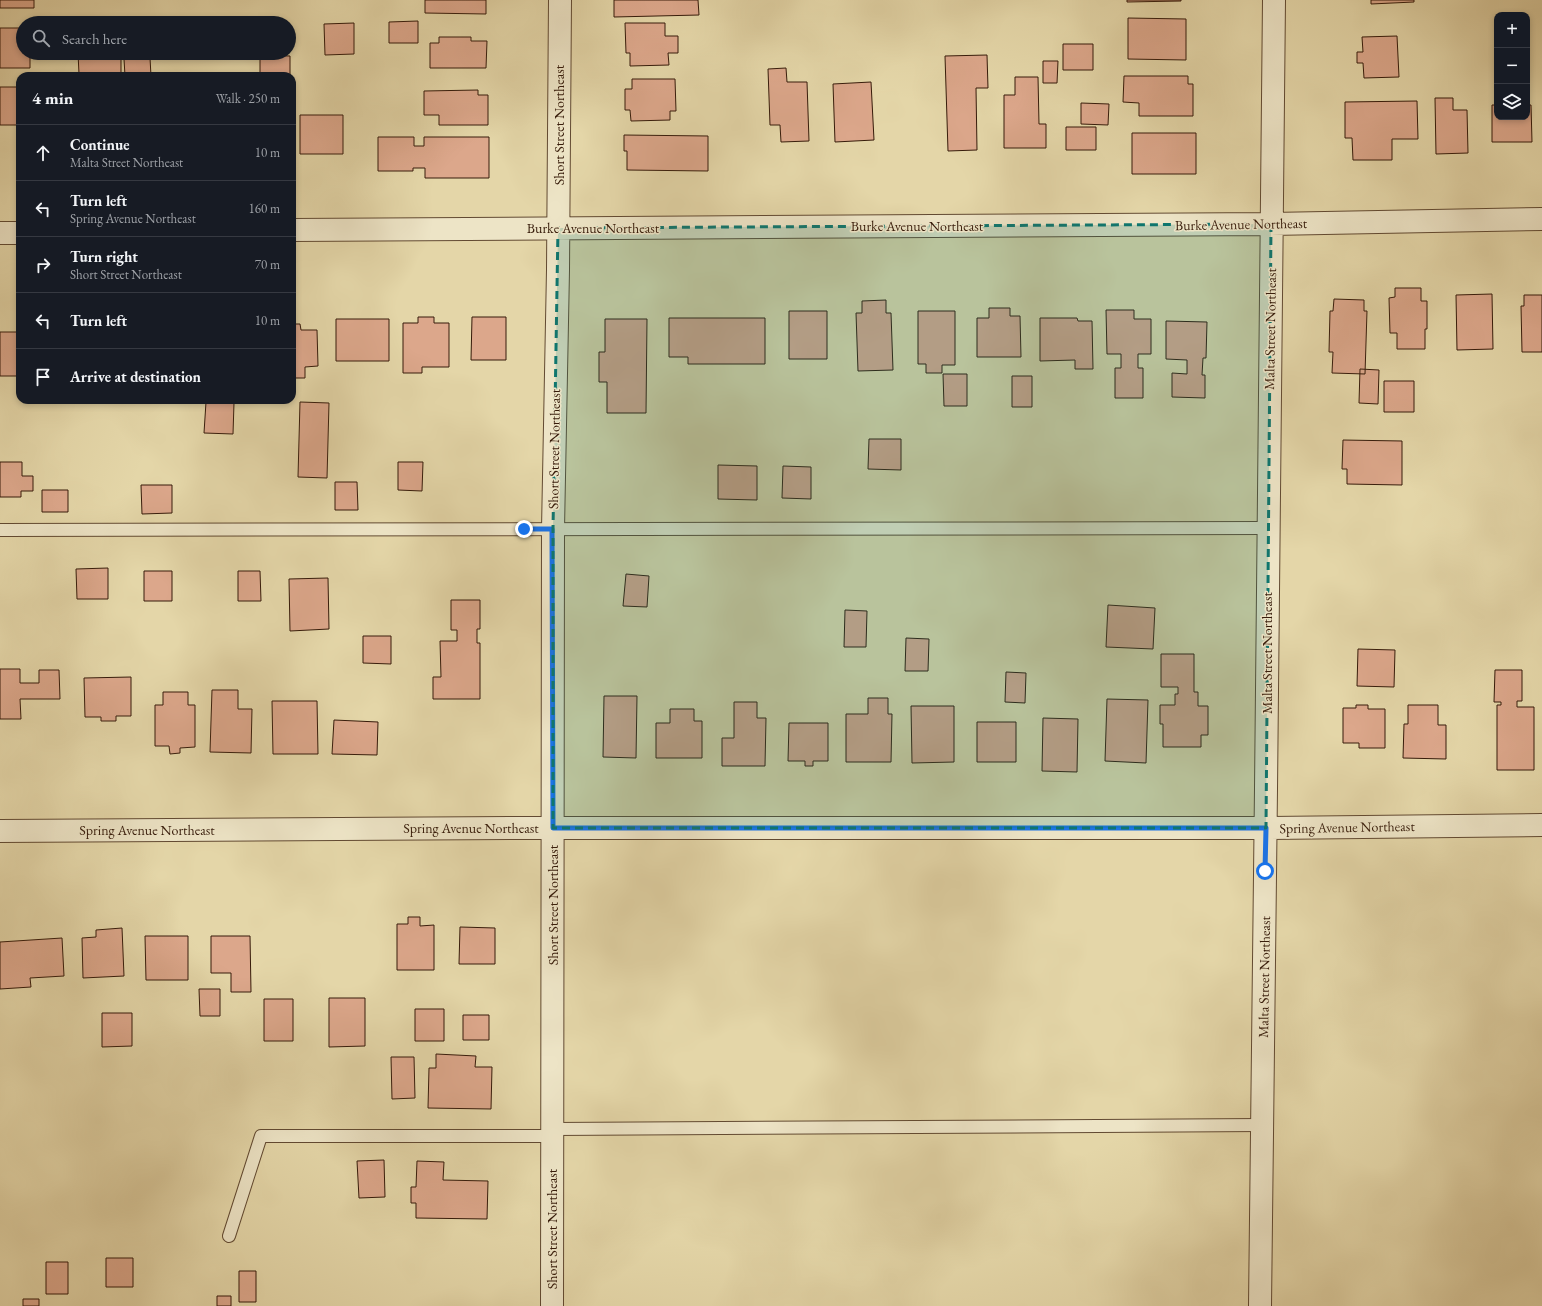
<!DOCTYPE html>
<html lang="en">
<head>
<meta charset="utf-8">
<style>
	body { margin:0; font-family:"EB Garamond",serif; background:#20242c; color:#f1f3f6 }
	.controls { position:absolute; right:12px; top:12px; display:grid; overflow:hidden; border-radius:8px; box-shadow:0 2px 6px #0003 }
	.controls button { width:36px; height:36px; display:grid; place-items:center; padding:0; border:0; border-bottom:1px solid #363941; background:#171b24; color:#f1f3f6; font:20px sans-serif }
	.stop { position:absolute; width:12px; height:12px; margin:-9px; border:3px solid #1a73e8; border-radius:50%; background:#fff }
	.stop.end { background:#1a73e8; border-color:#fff; box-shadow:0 1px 4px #0008 }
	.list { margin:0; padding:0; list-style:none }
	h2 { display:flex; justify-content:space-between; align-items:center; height:52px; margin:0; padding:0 16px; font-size:17px }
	h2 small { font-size:13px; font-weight:400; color:#9ea1a6 }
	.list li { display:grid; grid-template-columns:26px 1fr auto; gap:12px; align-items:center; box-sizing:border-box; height:56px; padding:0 16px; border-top:1px solid #363941 }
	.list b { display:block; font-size:15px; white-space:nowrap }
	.list p { margin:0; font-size:13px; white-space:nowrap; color:#9ea1a6 }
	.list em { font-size:13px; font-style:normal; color:#9ea1a6 }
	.icon { flex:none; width:22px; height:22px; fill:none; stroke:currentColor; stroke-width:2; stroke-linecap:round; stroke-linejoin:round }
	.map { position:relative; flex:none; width:1542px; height:1306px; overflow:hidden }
	.search { position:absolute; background:#171b24; box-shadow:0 2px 6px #0003; left:16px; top:16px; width:280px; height:44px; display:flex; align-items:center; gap:10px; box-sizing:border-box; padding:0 14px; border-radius:22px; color:#9ea1a6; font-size:15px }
	.panel { position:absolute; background:#171b24; box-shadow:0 2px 6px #0003; left:16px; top:72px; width:280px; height:332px; border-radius:12px }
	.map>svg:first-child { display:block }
	.building { fill:#dca78b; stroke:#361b0a }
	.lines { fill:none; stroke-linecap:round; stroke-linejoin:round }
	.service-casing { stroke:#624a32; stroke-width:14 }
	.minor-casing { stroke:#624a32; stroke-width:24 }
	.service { stroke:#ede4c6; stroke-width:12 }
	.minor { stroke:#ede4c6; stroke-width:22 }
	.route { stroke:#1a73e8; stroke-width:5 }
	.marked { fill:#0f766e; fill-opacity:0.2; stroke:#0f766e; stroke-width:3; stroke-dasharray:8 5; stroke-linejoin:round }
	.labels { text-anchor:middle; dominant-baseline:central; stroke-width:3; stroke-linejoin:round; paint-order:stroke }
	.street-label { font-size:14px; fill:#361b0a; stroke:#ede4c6 }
</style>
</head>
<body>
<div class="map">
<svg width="1542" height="1306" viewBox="0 0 1542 1306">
	<rect width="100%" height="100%" fill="#e4d6a8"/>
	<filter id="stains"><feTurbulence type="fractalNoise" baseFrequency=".005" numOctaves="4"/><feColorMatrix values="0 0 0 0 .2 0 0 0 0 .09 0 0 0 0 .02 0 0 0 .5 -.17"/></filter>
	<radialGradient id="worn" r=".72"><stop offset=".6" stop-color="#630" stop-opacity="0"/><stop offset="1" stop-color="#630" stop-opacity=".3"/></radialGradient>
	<path class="building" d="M0 0H34V8H0Z
		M425 0H486V14L425 13Z
		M614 0H698L699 15 614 17Z
		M1127 0H1181V1L1127 2Z
		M1371 0H1414V2L1371 4Z
		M1128 18 1186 19V60L1128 59Z
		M418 21V43H389V22Z
		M354 23V54L325 55 324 24Z
		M625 23H665V36H678V53H668L669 65 630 66V53H626Z
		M0 28H23V53H30V68H0Z
		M1397 36 1399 77 1364 78 1363 63H1357V52H1363L1362 37Z
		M439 37H471V41H487L486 68H430V43H439Z
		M1063 44H1093V70H1063Z
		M78 53H121V73L79 74Z
		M260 55 290 56V76H260Z
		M987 55 988 88H976L977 150 948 151 945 56Z
		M150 58 151 76H125L124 59Z
		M1043 61H1058L1057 83H1043Z
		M786 68 787 82H807L809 141 781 142 780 125H770L768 69Z
		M1124 76H1188V84H1193V116H1139V103L1123 102Z
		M1015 77H1038L1039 124H1046V148H1004V95H1015Z
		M632 79H675L676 111H670V120L631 121 630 110H625V89H632Z
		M871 82 874 140 835 142 833 84Z
		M0 87H20V125H0Z
		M478 90V95H488V125H439V115H424V91Z
		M1435 98H1453V110H1467L1468 153 1436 154Z
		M1417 101 1418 139H1392V160H1353L1352 138H1345V102Z
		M1081 103 1109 104 1108 125 1081 124Z
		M1492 105H1497V117H1527V105H1531L1532 142H1492Z
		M300 115H343V154H300Z
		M1066 127H1096V150H1066Z
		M1132 133H1196V174H1132Z
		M624 135 708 136V171L627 170V151H624Z
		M378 137H414V146H424V137H489V178H425V168H413V171H378Z
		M1395 288H1421V301H1427V329H1425V349H1397V333H1390L1389 298 1395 297Z
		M1492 294 1493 349 1457 350 1456 295Z
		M1524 295H1542V352H1522L1521 306H1524Z
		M1334 299 1364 300V311H1367L1365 374 1332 373 1333 352H1329L1330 311H1333Z
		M886 300V313H891L893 370 858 371 856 313H862V301Z
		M989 308H1010V316H1020L1021 357H977V318H989Z
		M1106 310H1134V319H1151V354H1138V368H1143V398H1115V368H1121V354H1107Z
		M789 311H827V359H789Z
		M918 311H955V365H942V373H926V364H918Z
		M418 317H434V323H449V367H422V373H403V323H418Z
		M472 317H506V360H471Z
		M669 318H765V364H688V357H669Z
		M1040 318H1077L1078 321H1092L1093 369H1075V360L1040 361Z
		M336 319H389V361H336Z
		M605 319H647L646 413H607V382H599V352H605Z
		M1166 321 1207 322 1206 358H1203L1202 375H1205V398L1172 397V373L1187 374V360L1166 359Z
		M292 324H300L301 330H317L318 366 305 367V378H292Z
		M0 332H20V376H0Z
		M1360 369 1379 370 1378 404 1359 403Z
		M943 374H967V406H944Z
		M1012 376H1032V407H1012Z
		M1384 381H1414V412H1384Z
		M206 402 234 403 233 434 204 433Z
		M300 402 329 403 327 478 298 477Z
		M869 439H901V470L868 469Z
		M1343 440 1402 441V485L1347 484V469H1342Z
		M0 462H22V476H33V491H21V497H0Z
		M398 462H423L422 491 398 490Z
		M718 465 757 466V500L718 499Z
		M783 466 811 467V499L782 498Z
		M335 482H357L358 510H335Z
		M141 485H172V513L142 514Z
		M42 490H68V512H42Z
		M108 568V599H77L76 569Z
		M144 571H172V601H144Z
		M238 571H260L261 601H238Z
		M626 574 649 576 647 607 623 606Z
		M328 578 329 629 290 631 289 579Z
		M451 600H480V629H477V643H480V699H433V677H441L440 641H457V630H451Z
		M1108 605 1155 608 1153 649 1106 647Z
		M845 610 867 611 866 647H844Z
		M363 636H391V664L363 663Z
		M906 638 929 639 928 671H905Z
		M1358 649 1395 650 1394 687 1357 686Z
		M1161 654H1194V692H1198V706H1208V735H1201V747H1163V724H1160V705H1175V694H1178V687H1161Z
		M0 669H20V683H39V670H59L60 699H20L21 719H0Z
		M1495 670H1522V701H1517V707H1534V770H1497V705H1501V702H1494Z
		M1006 672 1026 673 1025 703 1005 702Z
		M131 677V716H116V721H101V717H85L84 678Z
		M212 690H238V709H252L251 753 210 752Z
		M163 692H188V705H195V747L180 748V753L170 754 169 746H155V705H163Z
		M604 696H637L636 758 603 757Z
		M868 698H888V714H892L891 762H846V714H868Z
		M1107 699 1148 700 1146 763 1105 761Z
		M272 701H317L318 754H273Z
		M734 702H757V718H766L765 766H722V738H734Z
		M1356 705H1368V709H1385V748H1359V743H1343V708H1356Z
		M1408 705H1438V725H1446V759L1403 758 1404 724H1408Z
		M911 706H954V762L912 763Z
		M670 709H694V721H702V758H656V723H670Z
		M1043 718 1078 719 1077 772 1042 771Z
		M334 720 378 722 377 755 332 754Z
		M977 722H1016V762H977Z
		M789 723H828V761H813V766H805V761H788Z
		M408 917H420V926L434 925V970H397V924H408Z
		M460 927 495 928V964H459Z
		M122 928 124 976 83 978 82 938 96 937V930Z
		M145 936H188V980H146Z
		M211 936H250L251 992H231V973H211Z
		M62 938 64 976 30 978 31 987 0 989V942Z
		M199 989H220V1016H200Z
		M329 998H365V1046L329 1047Z
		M264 999H293V1041H264Z
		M415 1009H444V1041H415Z
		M102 1013H132V1046L102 1047Z
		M463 1015H489V1040H463Z
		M436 1054 476 1056 475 1067H492L491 1109 428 1108 429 1068H436Z
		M391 1057H414L415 1098 392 1099Z
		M384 1160 385 1197 359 1198 357 1161Z
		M417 1161 444 1162 443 1180 488 1181 487 1219 416 1218V1203H411V1187H416Z
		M106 1258H133V1287H106Z
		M46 1262H68V1294H46Z
		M239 1271H256V1302H239Z
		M217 1296H231V1306H217Z
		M23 1299H39V1306H23Z"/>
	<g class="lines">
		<g class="service-casing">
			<path id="service" d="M0 530 1268 528
				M553 1129 1262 1125
				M229 1236 261 1136H553"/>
		</g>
		<g class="minor-casing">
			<path id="minor" d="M292 230 1271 224 1542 219
				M0 233H20
				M0 831 521 828H1266L1542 825
				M552 1306 553 529 558 270 560 0
				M1260 1306 1266 789 1274 0"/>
		</g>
		<use href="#service" class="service"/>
		<use href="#minor" class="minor"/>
	</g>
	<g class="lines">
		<path class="route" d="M524 529H552L553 828H1266L1265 871"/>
	</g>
	<path class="marked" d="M1271 224 1266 828H553V529L558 228Z"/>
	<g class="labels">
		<g class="street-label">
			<text transform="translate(559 125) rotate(-90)">Short Street Northeast</text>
			<text transform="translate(1241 224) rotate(-1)">Burke Avenue Northeast</text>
			<text x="917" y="226">Burke Avenue Northeast</text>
			<text x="593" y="228">Burke Avenue Northeast</text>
			<text transform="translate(1270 329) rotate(-89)">Malta Street Northeast</text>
			<text transform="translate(554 449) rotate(-89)">Short Street Northeast</text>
			<text transform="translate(1267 653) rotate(-90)">Malta Street Northeast</text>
			<text transform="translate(1347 827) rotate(-1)">Spring Avenue Northeast</text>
			<text x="471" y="828">Spring Avenue Northeast</text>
			<text x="147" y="830">Spring Avenue Northeast</text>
			<text transform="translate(553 905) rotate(-90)">Short Street Northeast</text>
			<text transform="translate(1264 977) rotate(-89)">Malta Street Northeast</text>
			<text transform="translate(552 1229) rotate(-90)">Short Street Northeast</text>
		</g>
	</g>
	<rect width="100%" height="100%" filter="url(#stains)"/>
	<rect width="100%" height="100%" fill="url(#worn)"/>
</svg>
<div class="controls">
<button>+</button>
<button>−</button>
<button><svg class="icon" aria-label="layers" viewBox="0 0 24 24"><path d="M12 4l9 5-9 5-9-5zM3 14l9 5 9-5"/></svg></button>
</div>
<div class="stop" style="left:1265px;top:871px"></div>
<div class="stop end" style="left:524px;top:529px"></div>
<div class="search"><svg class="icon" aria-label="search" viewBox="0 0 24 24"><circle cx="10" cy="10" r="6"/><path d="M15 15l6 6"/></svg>Search here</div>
<section class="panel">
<h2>4 min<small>Walk · 250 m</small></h2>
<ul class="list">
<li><svg class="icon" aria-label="ahead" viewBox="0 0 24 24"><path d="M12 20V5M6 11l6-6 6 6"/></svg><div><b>Continue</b><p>Malta Street Northeast</p></div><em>10 m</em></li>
<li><svg class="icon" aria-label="left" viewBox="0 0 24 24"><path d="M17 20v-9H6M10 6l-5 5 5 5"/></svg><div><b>Turn left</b><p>Spring Avenue Northeast</p></div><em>160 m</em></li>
<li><svg class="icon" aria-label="right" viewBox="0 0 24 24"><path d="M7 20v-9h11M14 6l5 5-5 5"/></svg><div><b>Turn right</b><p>Short Street Northeast</p></div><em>70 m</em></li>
<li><svg class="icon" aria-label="left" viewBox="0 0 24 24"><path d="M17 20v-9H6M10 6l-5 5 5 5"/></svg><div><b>Turn left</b></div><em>10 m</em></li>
<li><svg class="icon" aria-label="arrive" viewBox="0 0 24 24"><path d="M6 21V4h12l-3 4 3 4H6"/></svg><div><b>Arrive at destination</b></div></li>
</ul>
</section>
</div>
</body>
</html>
